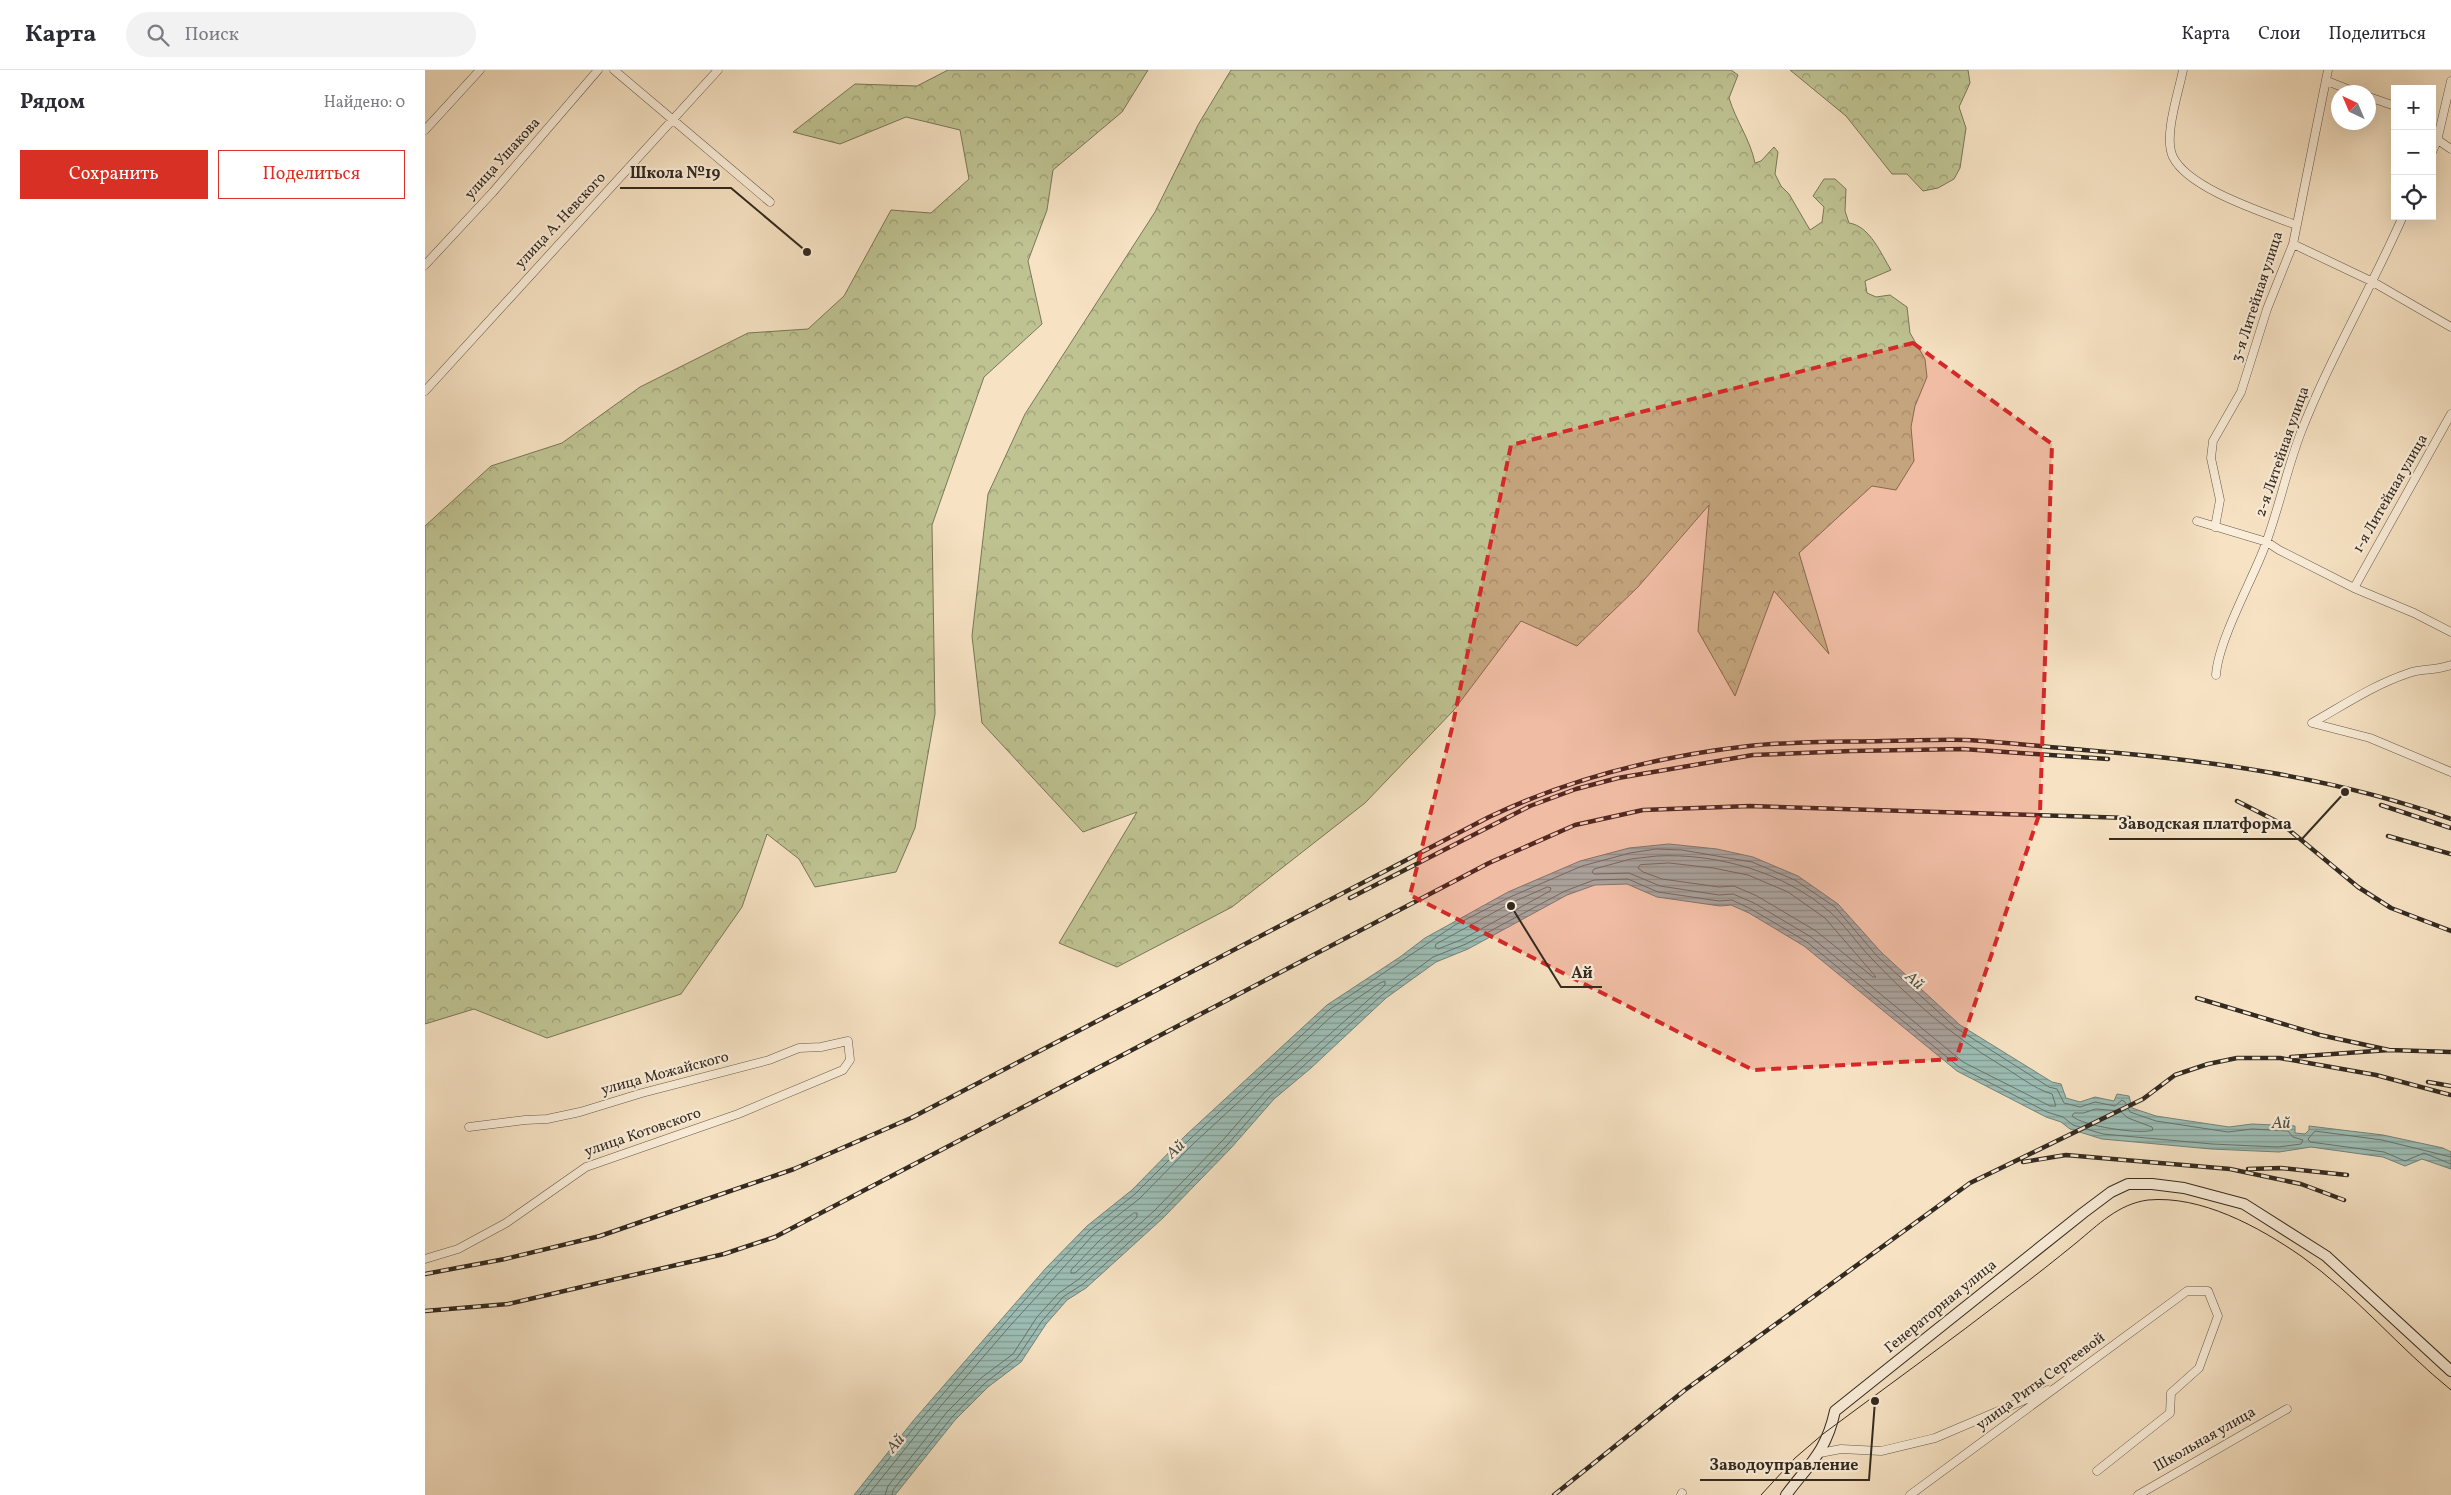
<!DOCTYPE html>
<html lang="ru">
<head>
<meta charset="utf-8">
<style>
	body { margin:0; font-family:Vollkorn,serif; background:#f2f2f3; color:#2b2b33 }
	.controls { position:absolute; right:15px; top:15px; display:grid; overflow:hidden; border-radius:0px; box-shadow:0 5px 20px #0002 }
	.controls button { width:45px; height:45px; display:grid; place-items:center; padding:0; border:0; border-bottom:1px solid #e1e1e2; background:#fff; color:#2b2b33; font:25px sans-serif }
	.compass { position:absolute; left:1906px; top:15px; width:45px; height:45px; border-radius:50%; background:#fff; box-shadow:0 5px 20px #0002; rotate:316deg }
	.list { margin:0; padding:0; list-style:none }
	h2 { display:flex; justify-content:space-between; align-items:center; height:65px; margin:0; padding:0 20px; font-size:21px }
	h2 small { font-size:16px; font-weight:400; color:#7c7c81 }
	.actions { display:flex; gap:10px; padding:15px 20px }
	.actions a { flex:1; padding:11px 0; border:1px solid #d93025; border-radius:0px; text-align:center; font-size:18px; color:#d93025 }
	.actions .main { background:#d93025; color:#fff }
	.icon { flex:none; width:28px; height:28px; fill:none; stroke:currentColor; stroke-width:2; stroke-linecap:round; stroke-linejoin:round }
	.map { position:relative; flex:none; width:2026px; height:1425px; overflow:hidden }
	header { display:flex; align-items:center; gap:30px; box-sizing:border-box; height:70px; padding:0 25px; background:#fff; border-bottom:1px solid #e1e1e2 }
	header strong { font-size:24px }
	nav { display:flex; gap:28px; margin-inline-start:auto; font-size:18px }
	.search { width:350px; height:45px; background:#f2f2f3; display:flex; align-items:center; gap:12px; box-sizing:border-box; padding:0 18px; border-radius:28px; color:#7c7c81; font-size:19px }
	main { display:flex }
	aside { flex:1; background:#fff }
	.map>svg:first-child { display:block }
	.forest { fill:url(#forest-crowns); stroke:#797659 }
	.water { fill:url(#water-rules); stroke:#73837a }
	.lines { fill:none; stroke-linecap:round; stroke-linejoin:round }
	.shore { stroke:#68746b; stroke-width:1 }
	.street-casing { stroke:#645849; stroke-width:9 }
	.secondary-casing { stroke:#332a20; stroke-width:12 }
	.street { stroke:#faedd9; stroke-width:8 }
	.secondary { stroke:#faedd9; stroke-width:10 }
	.tram { stroke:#332a20; stroke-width:1 }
	.rail-casing { stroke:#332a20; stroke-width:4.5 }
	.rail { stroke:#faedd9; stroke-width:2.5; stroke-dasharray:8; stroke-linecap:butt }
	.marked { fill:#d62828; fill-opacity:0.2; stroke:#d62828; stroke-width:4; stroke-dasharray:10 6; stroke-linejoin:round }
	.labels { text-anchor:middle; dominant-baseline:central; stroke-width:4.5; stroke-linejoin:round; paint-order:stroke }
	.street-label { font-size:15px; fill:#332a20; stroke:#faedd9 }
	.water-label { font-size:16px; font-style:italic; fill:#4e4f46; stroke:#faedd9 }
	.leader { fill:none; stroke:#332a20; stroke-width:2 }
	.callout-dot { fill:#332a20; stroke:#faedd9; stroke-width:2 }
	.callout-label { font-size:16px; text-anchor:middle; font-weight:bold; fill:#332a20; stroke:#faedd9; stroke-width:4.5; stroke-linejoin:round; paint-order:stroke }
</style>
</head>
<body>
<header>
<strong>Карта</strong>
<div class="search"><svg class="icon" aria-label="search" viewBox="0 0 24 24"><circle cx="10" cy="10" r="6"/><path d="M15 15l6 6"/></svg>Поиск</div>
<nav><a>Карта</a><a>Слои</a><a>Поделиться</a></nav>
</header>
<main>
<aside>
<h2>Рядом<small>Найдено: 0</small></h2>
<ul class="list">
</ul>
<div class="actions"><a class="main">Сохранить</a><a>Поделиться</a></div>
</aside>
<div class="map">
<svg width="2026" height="1425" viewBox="0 0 2026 1425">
	<defs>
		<pattern id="forest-crowns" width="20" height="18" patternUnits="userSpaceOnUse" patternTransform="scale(1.25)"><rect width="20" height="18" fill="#bfc392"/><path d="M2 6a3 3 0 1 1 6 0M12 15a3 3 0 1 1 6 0" fill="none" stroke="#9c9f77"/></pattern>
		<pattern id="water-rules" width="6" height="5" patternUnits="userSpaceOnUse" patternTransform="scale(1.25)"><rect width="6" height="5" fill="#9dbeb6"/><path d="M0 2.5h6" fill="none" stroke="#819b94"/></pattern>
	</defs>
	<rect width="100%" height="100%" fill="#f7e3c4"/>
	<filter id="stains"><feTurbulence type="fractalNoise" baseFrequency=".004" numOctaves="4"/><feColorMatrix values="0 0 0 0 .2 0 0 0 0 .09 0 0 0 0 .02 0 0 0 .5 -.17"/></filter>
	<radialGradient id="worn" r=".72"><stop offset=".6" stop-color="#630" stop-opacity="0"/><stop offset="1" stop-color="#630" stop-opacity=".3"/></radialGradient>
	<path class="forest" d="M523 0H723L697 42 628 100 622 140 603 191 617 254 559 307 507 455 510 644 490 758 471 802 390 817 374 789 342 764 317 837 256 924 122 968 49 939 0 954V456L66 396 137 373 215 317 323 263 383 259 419 226 466 140 506 143 544 109 535 60 481 47 415 74 368 62 430 14 492 16Z
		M806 0H1306L1313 5 1304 28C1311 51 1325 69 1330 93L1336 91 1349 77 1353 82 1350 104 1356 116 1364 124 1385 160 1397 152 1399 137 1388 126 1399 109H1410L1421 119 1420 141 1424 153C1445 156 1456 184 1466 200L1440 211 1442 223 1451 227 1465 225 1482 237 1485 263 1500 289 1502 307 1490 336 1486 357 1489 391 1471 420 1447 416 1374 483 1404 584 1349 521 1310 626 1273 561 1284 435 1213 517 1152 576 1096 551 1029 640 940 733 807 837 692 897 634 873 712 742 658 762 557 653 547 566 563 424 600 344 730 142 773 55Z
		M1365 0H1543L1545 13 1534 37 1541 58 1535 98 1529 109 1513 118 1498 121 1482 104H1467L1421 46Z"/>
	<path class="water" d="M1244 774 1292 779 1328 787 1373 806 1413 834 1456 882 1535 955 1627 1012 1636 1014 1641 1028 1655 1032 1670 1027 1689 1031 1692 1024 1704 1026 1707 1038 1731 1046 1804 1057 1827 1054 1870 1056V1063L1880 1064 1884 1060V1056L1958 1065 2018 1078 2026 1082V1099L1997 1089 1980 1096 1958 1087 1886 1077 1854 1082 1786 1079 1677 1069 1645 1059 1636 1052 1621 1047 1532 1001 1379 876 1324 843 1306 835 1295 836 1232 827 1202 814 1170 815 1142 825 1043 879 1011 892 961 928 886 998 849 1029 806 1078 738 1148 661 1218 642 1230 621 1254 596 1292 563 1317 530 1350 470 1425H429L488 1351 621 1198 662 1156 707 1120 761 1065 902 935 975 887 1000 868 1083 822 1155 791 1204 778Z"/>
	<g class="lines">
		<path class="shore" d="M1232 786C1292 783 1359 802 1405 842 1421 856 1433 875 1448 890 1486 930 1527 966 1574 994 1590 1003 1609 1019 1627 1024L1631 1036H1625L1538 992 1386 867 1329 833 1308 824 1294 825 1235 816 1204 803 1169 804 1167 802 1169 799 1206 789Z
			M1244 793 1288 798 1323 805 1363 822 1400 848 1451 907H1448L1391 861 1332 826 1309 816 1294 817 1237 809 1218 802 1213 798 1215 795Z
			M1123 817 1126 818 1125 821 1038 869 1013 879 1010 877 1011 874 1088 832Z
			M1671 1039 1695 1041 1703 1048 1727 1057 1728 1060C1716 1065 1657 1056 1647 1046L1649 1043H1658Z
			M2026 1087 1957 1070 1890 1061 1883 1069 1885 1072 1959 1082 1980 1091 1999 1083 2026 1094
			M709 1143H712V1147L650 1203H646V1200L675 1170Z
			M435 1425 491 1355 625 1201 665 1160 710 1124 765 1069 905 939 1030 855 1085 827 1157 796 1205 783 1231 779 1257 780 1327 792 1370 810 1410 837 1452 886 1531 958 1624 1017 1632 1019 1639 1033 1655 1037 1670 1032 1690 1036 1697 1030 1700 1032 1705 1042 1731 1051 1803 1062 1827 1059 1863 1061 1868 1067 1878 1070 1876 1074 1853 1077 1787 1074 1678 1064 1648 1055 1638 1047 1622 1042 1534 997 1382 872 1326 839 1307 830 1294 831 1233 822 1203 809 1169 810 1140 821 1041 874 1008 887 957 925 845 1026 803 1074 734 1145 658 1214 638 1227 617 1251 592 1288 560 1313 527 1347 468 1420 467 1425
			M443 1425 496 1359 584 1257 669 1164 714 1129 769 1073 909 944 955 913 960 911V915L840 1022 798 1070 730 1140 654 1209 634 1223 612 1247 588 1284 556 1308 522 1342 463 1416 460 1425"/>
		<g class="street-casing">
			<path id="street" d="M189 0 345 132
				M1758 0C1754 21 1738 67 1748 87 1764 119 1838 142 1871 155
				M1902 11 1930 22
				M1944 27 1970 36
				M0 60 55 0
				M2007 66 2026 79
				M2007 82 2012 71 2026 11
				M1868 174 1948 212 2026 257
				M0 195 68 122 173 0
				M0 321 293 0
				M1772 451 1842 472 1854 480 1929 518 1989 543 2026 562
				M1790 457 1795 430 1786 388 1788 371 1816 322 1842 239 1868 174 1903 0
				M1929 518 2026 344
				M2026 595C2011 601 1997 598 1984 603 1948 615 1919 635 1887 653L1945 668 2026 702
				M1791 605C1793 572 1825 514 1838 481 1853 443 1861 401 1876 362 1905 288 1946 219 1978 146
				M0 1189 33 1179 81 1153 161 1097 313 1044 418 1000 425 990 423 971 396 977 374 978 344 990 217 1023 155 1042 122 1049 100 1050 44 1057
				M1395 1383 1416 1379 1456 1381 1510 1368 1623 1320
				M1256 1425 1257 1423
				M1485 1425 1762 1221H1783L1793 1246 1774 1298 1746 1323 1745 1343 1672 1401
				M1713 1425 1862 1339"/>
		</g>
		<g class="secondary-casing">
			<path id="secondary" d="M1361 1425C1385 1393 1401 1382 1410 1341L1658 1143 1686 1122 1703 1114H1727L1759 1118 1819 1134 1901 1186 2026 1301"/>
		</g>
		<use href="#street" class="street"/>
		<use href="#secondary" class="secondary"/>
		<path class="tram" d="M1336 1425 1370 1388 1398 1364C1461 1317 1525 1271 1587 1223 1609 1207 1630 1190 1651 1173 1673 1155 1693 1134 1723 1130 1776 1125 1834 1157 1876 1186 1931 1225 1974 1278 2026 1320"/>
		<g class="rail-casing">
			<path id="rail" d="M1812 731 1857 754 1933 817 1966 838 2026 861
				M1956 735 2026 758
				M1963 766 2026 784
				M925 828 1105 736 1151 719 1193 708 1328 685 1426 681 1538 679 1683 689
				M1772 928 1895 965 1964 980
				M1866 987 1964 980 2026 982
				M2003 1012 2026 1016
				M1598 1092 1641 1085 1805 1099 1876 1114 1919 1130
				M1823 1099 1856 1098 1922 1105
				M0 1204 80 1189 175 1166 369 1099 486 1048 1064 747C1146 708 1235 686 1324 676 1368 671 1414 672 1457 671 1485 671 1513 669 1541 670 1580 672 1620 677 1659 680 1782 690 1909 707 2026 749
				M0 1241 83 1234 299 1184 350 1167 1064 793 1150 755 1218 740 1325 736 1704 748
				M1129 1425 1260 1320 1545 1113 1718 1029 1750 1005 1783 994 1812 988H1855L1951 1005 2026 1025"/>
		</g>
		<use href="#rail" class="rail"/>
	</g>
	<path class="marked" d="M1488 273 1627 374 1615 742 1531 989 1328 1000 985 825 1027 658 1086 375Z"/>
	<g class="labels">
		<g class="street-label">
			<text transform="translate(78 89) rotate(-48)">улица Ушакова</text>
			<text transform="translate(136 151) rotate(-47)">улица А. Невского</text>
			<text transform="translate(1833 227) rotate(-72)">3-я Литейная улица</text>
			<text transform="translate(1858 382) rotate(-71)">2-я Литейная улица</text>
			<text transform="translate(1966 424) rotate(-60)">1-я Литейная улица</text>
			<text transform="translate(240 1004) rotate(-15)">улица Можайского</text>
			<text transform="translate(218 1063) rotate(-19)">улица Котовского</text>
			<text transform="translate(1516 1237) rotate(-39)">Генераторная улица</text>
			<text transform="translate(1616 1312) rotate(-36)">улица Риты Сергеевой</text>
			<text transform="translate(1780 1370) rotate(-30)">Школьная улица</text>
		</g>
		<g class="water-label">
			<text transform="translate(1489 911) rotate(42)">Ай</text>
			<text x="1856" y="1054">Ай</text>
			<text transform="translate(751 1080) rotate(-44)">Ай</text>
			<text transform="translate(471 1374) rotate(-49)">Ай</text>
		</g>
	</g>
	<path class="leader" d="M382 182L306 118H195M1920 722L1877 769H1684M1086 836L1136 917H1177M1450 1331L1444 1410H1275"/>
	<g class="callout-dot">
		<circle cx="382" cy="182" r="5"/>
		<circle cx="1920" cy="722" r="5"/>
		<circle cx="1086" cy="836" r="5"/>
		<circle cx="1450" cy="1331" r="5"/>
	</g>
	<g class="callout-label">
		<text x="250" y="108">Школа №19</text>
		<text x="1780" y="759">Заводская платформа</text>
		<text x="1157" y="908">Ай</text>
		<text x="1359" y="1400">Заводоуправление</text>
	</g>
	<rect width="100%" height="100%" filter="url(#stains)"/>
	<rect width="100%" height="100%" fill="url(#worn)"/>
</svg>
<div class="controls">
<button>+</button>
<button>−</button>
<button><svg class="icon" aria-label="locate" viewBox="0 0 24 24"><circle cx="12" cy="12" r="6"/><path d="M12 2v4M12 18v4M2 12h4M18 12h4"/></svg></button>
</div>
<svg class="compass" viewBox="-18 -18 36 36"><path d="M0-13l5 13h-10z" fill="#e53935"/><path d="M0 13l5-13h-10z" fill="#7c7c81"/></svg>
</div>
</main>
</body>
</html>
